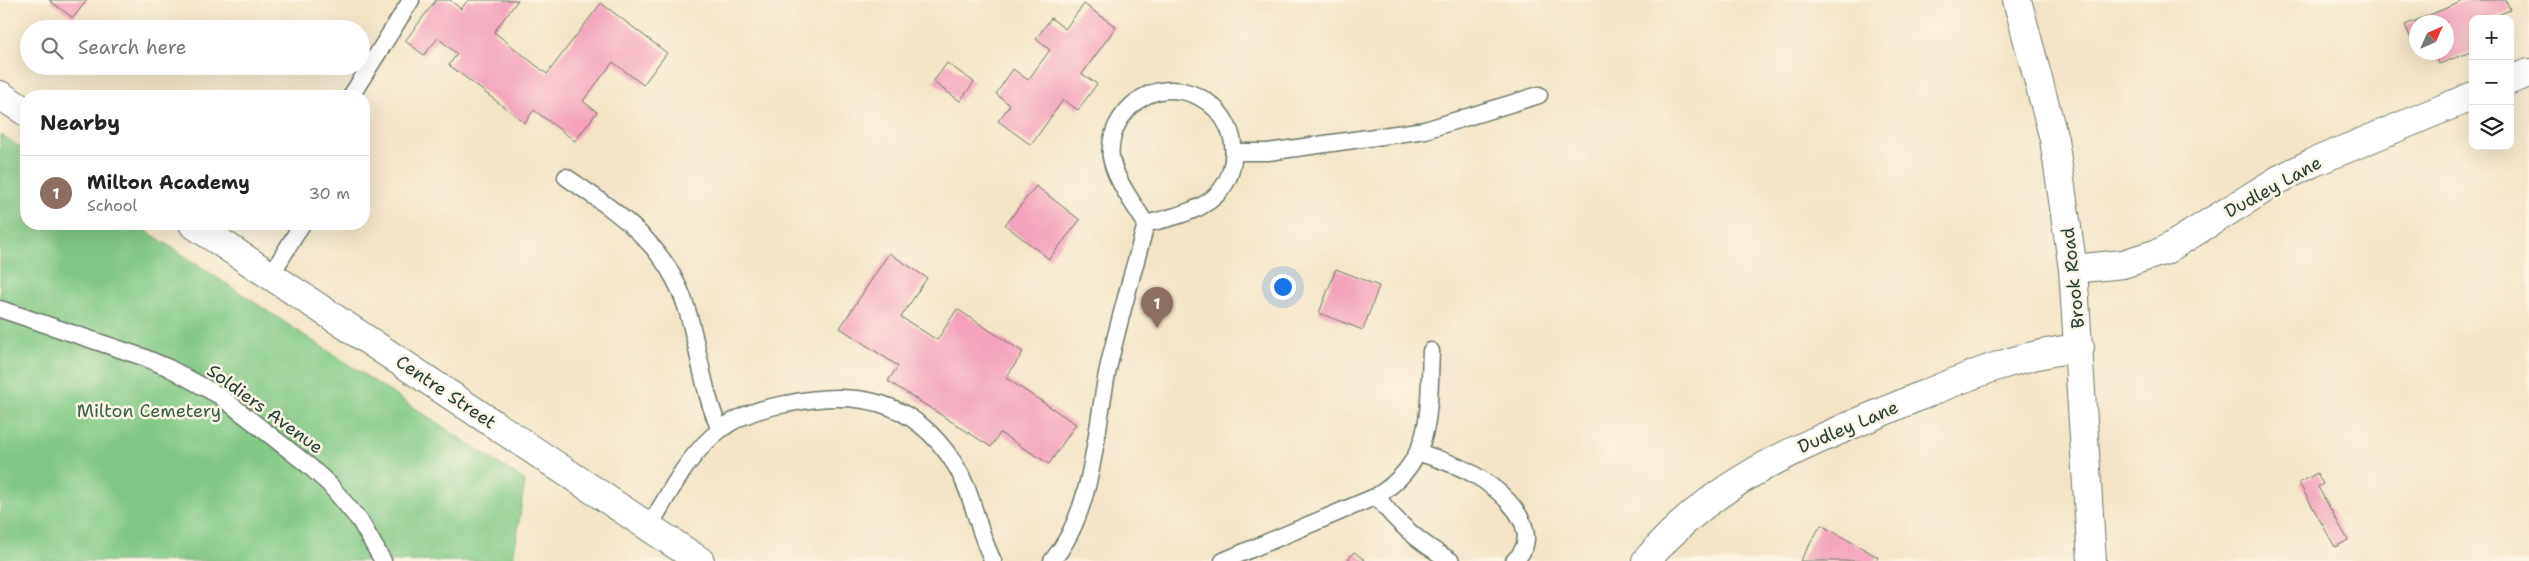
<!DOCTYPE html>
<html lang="en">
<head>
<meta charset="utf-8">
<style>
	body { margin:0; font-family:"Shantell Sans",sans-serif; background:#f6f6f6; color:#222 }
	.controls { position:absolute; right:15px; top:15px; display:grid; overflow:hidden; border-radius:10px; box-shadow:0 5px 20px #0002 }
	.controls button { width:45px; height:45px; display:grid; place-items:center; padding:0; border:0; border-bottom:1px solid #e0e0e0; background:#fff; color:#222; font:25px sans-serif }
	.compass { position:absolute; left:2409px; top:15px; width:45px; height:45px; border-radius:50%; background:#fff; box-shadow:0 5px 20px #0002; rotate:45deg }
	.you { position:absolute; left:1282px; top:286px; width:18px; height:18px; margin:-12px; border:4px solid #fff; border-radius:50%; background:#1a73e8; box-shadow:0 0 0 8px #1a73e833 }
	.badge { display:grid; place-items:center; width:32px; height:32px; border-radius:50%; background:#c8321e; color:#fff; font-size:16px; font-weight:700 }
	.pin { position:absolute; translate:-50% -41px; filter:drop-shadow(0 1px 2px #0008) }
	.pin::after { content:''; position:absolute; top:26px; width:18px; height:15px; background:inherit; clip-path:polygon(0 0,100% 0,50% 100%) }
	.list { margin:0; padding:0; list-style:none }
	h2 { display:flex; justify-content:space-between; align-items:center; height:65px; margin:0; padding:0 20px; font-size:21px }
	h2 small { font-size:16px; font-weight:400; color:#767676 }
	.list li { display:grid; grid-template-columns:32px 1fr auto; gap:15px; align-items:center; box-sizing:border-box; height:75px; padding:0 20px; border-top:1px solid #e0e0e0 }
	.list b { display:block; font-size:19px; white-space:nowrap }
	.list p { margin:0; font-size:16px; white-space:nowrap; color:#767676 }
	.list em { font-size:16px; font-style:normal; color:#767676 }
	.icon { flex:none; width:28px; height:28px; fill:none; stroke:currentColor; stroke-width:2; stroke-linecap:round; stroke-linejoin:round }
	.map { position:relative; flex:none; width:2529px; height:561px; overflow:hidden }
	.search { position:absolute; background:#fff; box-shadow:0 5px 20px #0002; left:20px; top:20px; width:350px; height:55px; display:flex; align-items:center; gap:12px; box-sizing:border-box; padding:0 18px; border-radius:28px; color:#767676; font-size:19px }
	.panel { position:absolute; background:#fff; box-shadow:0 5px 20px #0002; left:20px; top:90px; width:350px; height:140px; border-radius:20px }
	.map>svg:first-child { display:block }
	.green { fill:#7ec784; stroke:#4e825c }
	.building { fill:#f4a2bc }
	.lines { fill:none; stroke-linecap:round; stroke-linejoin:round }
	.service-casing { stroke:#697767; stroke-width:19 }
	.minor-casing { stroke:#697767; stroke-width:30 }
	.tertiary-casing { stroke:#697767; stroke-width:30 }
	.primary-casing { stroke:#697767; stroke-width:30 }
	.service { stroke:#fff; stroke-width:16 }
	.minor { stroke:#fff; stroke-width:28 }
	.tertiary { stroke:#fff; stroke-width:28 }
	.primary { stroke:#fff; stroke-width:28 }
	.labels { text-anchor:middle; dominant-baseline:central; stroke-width:5; stroke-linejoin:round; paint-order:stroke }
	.street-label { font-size:18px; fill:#1f3d34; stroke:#fcf5e5 }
	.park-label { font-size:18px; fill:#376048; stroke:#fcf5e5 }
</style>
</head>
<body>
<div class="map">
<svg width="2529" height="561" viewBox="0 0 2529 561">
	<rect width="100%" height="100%" fill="#fcf5e5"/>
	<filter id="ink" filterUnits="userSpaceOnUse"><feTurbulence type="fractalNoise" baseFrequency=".02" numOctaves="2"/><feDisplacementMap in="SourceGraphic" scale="10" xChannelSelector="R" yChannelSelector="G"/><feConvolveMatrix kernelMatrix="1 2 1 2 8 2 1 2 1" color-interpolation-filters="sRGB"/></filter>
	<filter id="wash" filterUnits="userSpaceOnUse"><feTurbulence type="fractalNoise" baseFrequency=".0096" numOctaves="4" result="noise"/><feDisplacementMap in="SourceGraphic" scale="20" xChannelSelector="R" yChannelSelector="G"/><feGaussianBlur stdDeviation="1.12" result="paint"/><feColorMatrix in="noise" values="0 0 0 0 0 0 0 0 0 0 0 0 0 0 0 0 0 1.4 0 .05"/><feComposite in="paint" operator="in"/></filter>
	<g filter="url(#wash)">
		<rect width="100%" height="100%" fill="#f3e4c7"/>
		<path class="green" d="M0 134 26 151V224H136L525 481 513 561H0Z"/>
		<g id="blocks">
			<path class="building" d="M49 0H87L73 18Z
				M436 0H450L461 9 468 0H518L494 32 547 74 601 3 667 53 643 85 613 62 583 101 597 112 575 141 534 110 525 123 449 65 457 54 438 38 424 55 405 41Z
				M2466 0H2506L2510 10 2488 19H2473V51L2439 64 2434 52H2446V22H2416V45L2414 46 2405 25Z
				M1084 4 1116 27 1082 74 1097 84 1078 110 1063 100 1031 145 998 121 1010 105 996 94 1013 69 1028 80 1050 50 1036 39 1051 18 1065 29Z
				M947 63 974 82 960 101 933 82Z
				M1036 186 1080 220 1049 259 1005 225Z
				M889 253 927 278 901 317 937 340 957 309 1023 352 1006 378 1076 424 1049 464 1000 433 991 447 888 381 898 366 840 328Z
				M1336 269 1379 286 1363 330 1319 313Z
				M2317 473 2323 484 2318 487 2348 540 2335 547 2299 483Z
				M1821 525 1878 557 1876 561H1800Z
				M1354 552 1366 561H1347Z"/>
		</g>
	</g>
	<g filter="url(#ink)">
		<use href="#blocks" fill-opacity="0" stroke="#697767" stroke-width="1"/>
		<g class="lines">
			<g class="service-casing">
				<path id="service" d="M351 96 411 0
					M1234 152H1268L1425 130 1539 95
					M566 177C623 216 672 248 690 320 700 357 704 394 720 430
					M271 275 302 224
					M0 309 143 357 169 368 220 396 308 465 329 484 360 521 383 561
					M1418 452C1437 459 1456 464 1473 474 1499 488 1549 531 1514 561
					M1377 496C1396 524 1422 544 1451 561
					M649 527C669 494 688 454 720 430 739 415 762 408 786 404 856 389 913 399 954 463 973 492 977 530 993 561
					M1052 561C1094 511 1095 431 1108 369 1119 320 1133 272 1146 224 1134 204 1115 180 1111 157 1109 142 1115 125 1124 114 1166 60 1249 105 1231 170 1227 185 1216 198 1203 205 1186 215 1164 219 1146 224
					M1223 561 1377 496C1435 459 1428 411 1431 351"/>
			</g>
			<g class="minor-casing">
				<path id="minor" d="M2510 80 2529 73
					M2073 269 2123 264 2164 251 2280 179 2312 163 2473 96
					M1646 561C1715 478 1805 445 1901 404 1959 380 2016 354 2080 348"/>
			</g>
			<g class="tertiary-casing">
				<path id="tertiary" d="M0 95 26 112
					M193 224 700 561"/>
			</g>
			<g class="primary-casing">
				<path id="primary" d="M2017 0 2054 139 2073 269 2092 561"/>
			</g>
			<use href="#service" class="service"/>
			<use href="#minor" class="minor"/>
			<use href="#tertiary" class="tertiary"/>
			<use href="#primary" class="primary"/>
		</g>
	</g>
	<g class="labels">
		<g class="street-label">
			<text transform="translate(2273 187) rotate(-29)">Dudley Lane</text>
			<text transform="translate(2073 278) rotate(-96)">Brook Road</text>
			<text transform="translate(446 392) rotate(34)">Centre Street</text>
			<text transform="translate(265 409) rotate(36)">Soldiers Avenue</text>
			<text transform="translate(1848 427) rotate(-23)">Dudley Lane</text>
		</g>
		<g class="park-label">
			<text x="149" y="411">Milton Cemetery</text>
		</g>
	</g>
</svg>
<div class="controls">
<button>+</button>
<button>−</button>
<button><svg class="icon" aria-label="layers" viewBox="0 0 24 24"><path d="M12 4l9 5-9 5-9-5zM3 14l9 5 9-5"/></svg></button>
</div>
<svg class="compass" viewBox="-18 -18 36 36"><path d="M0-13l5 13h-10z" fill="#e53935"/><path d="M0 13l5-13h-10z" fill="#767676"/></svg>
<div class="you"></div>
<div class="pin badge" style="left:1157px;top:328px;background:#8d6e63">1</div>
<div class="search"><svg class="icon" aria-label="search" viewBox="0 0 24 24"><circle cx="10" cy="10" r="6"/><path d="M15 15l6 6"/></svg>Search here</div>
<section class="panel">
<h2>Nearby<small></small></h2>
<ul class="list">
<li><span class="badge" style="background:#8d6e63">1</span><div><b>Milton Academy</b><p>School</p></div><em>30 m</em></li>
</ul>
</section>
</div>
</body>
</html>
